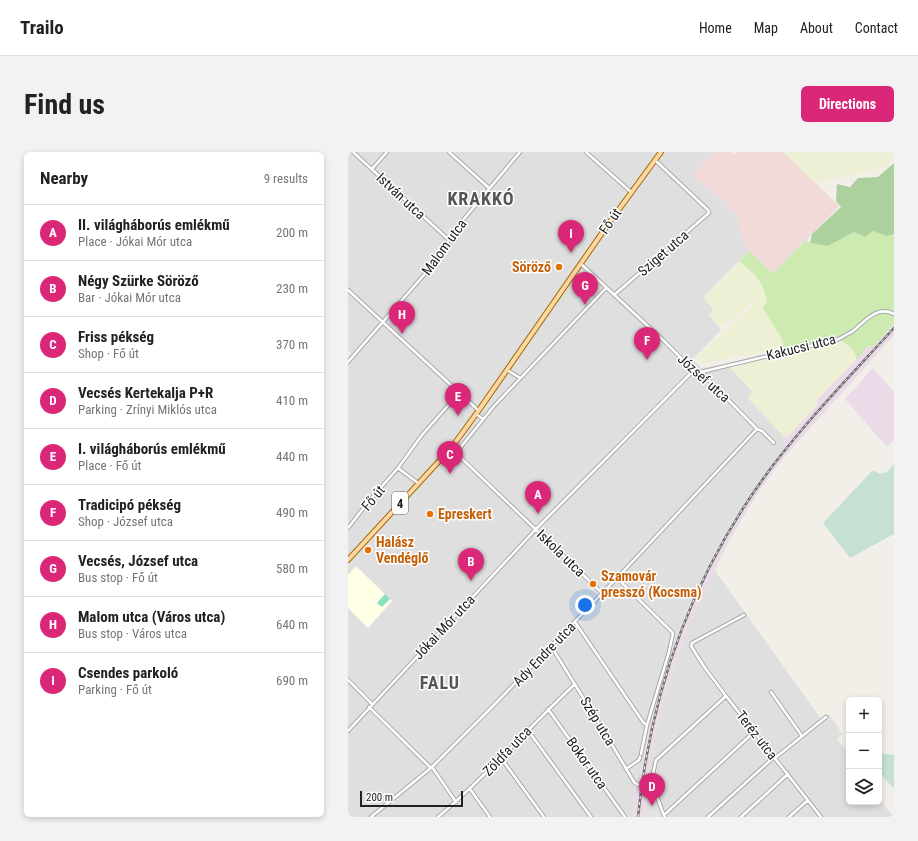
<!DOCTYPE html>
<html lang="en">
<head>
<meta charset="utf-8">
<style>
	body { margin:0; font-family:"Roboto Condensed",sans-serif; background:#f2f2f2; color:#222 }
	.controls { position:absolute; right:12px; bottom:12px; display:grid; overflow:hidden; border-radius:6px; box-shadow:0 2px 6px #0003 }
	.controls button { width:36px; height:36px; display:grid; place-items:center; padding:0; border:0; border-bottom:1px solid #e0e0e0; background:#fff; color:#222; font:20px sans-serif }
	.scale { position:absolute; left:12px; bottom:10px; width:103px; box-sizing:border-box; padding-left:4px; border:2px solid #222; border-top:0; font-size:11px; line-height:14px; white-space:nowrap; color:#222; -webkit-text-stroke:3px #fff; paint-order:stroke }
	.you { position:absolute; left:237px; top:453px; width:14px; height:14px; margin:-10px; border:3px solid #fff; border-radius:50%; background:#1a73e8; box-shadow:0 0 0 6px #1a73e833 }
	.badge { display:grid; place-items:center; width:26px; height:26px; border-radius:50%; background:#db2777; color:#fff; font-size:13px; font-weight:700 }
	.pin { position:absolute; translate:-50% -33px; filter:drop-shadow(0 1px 2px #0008) }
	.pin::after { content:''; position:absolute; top:21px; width:14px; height:12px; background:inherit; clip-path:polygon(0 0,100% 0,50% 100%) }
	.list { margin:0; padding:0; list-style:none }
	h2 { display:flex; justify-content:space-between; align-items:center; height:52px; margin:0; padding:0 16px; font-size:17px }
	h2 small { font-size:13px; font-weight:400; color:#767676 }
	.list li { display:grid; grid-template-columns:26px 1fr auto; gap:12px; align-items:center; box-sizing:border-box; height:56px; padding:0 16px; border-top:1px solid #e0e0e0 }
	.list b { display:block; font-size:15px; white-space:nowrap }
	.list p { margin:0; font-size:13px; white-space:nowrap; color:#767676 }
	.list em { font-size:13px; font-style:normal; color:#767676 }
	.icon { flex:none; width:22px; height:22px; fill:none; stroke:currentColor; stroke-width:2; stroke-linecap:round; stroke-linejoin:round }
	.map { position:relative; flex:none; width:546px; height:665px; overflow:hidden; border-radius:6px }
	header { display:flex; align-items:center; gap:24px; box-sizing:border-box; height:56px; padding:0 20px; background:#fff; border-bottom:1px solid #e0e0e0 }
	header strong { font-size:19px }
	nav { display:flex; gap:22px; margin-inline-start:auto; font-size:14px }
	.intro { display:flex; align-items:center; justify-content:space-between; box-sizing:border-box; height:96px; padding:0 24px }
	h1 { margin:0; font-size:28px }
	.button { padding:10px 18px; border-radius:6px; background:#db2777; color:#fff; font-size:14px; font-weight:700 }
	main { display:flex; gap:24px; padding:0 24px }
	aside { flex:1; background:#fff; border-radius:6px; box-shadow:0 2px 6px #0003 }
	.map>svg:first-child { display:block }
	.residential { fill:#e0dfdf }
	.commercial { fill:#f2dad9 }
	.industrial { fill:#ebdbe8 }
	.education { fill:#ffffe5 }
	.farmland { fill:#eef0d5 }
	.grass { fill:#cdebb0 }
	.forest { fill:#add19e }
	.wetland { fill:#c6e0d4 }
	.pitch { fill:#88e0be }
	.parking { fill:#e2e2e2 }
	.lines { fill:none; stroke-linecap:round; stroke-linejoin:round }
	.street-casing { stroke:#a9a9a9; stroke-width:4.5 }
	.primary-casing { stroke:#a06b00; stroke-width:6 }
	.street { stroke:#fff; stroke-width:2.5 }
	.primary { stroke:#fcd6a4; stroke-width:4 }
	.rail-casing { stroke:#707070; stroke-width:2.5 }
	.rail { stroke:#fff; stroke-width:1; stroke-dasharray:3; stroke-linecap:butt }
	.food-dot { fill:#e8710a; stroke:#fff; stroke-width:1.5 }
	.labels { text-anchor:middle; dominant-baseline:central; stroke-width:3; stroke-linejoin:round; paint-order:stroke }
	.shield { fill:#fff; stroke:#646464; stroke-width:1 }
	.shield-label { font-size:13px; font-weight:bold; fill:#222 }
	.street-label { font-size:14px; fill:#222; stroke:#fff }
	.food-label { font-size:14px; font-weight:bold; fill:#c56008; stroke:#fff; text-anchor:start }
	.district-label { font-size:18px; font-weight:bold; letter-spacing:1px; fill:#555; stroke:#fff }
</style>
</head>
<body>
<header>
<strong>Trailo</strong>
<nav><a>Home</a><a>Map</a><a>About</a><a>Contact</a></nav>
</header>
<div class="intro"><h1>Find us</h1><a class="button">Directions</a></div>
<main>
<aside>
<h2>Nearby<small>9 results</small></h2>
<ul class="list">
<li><span class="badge">A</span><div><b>II. világháborús emlékmű</b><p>Place · Jókai Mór utca</p></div><em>200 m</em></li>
<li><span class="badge">B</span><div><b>Négy Szürke Söröző</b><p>Bar · Jókai Mór utca</p></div><em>230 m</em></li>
<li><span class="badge">C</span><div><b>Friss pékség</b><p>Shop · Fő út</p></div><em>370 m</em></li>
<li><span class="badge">D</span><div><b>Vecsés Kertekalja P+R</b><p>Parking · Zrínyi Miklós utca</p></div><em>410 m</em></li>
<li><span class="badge">E</span><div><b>I. világháborús emlékmű</b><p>Place · Fő út</p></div><em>440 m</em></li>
<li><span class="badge">F</span><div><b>Tradicipó pékség</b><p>Shop · József utca</p></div><em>490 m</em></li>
<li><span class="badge">G</span><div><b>Vecsés, József utca</b><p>Bus stop · Fő út</p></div><em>580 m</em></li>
<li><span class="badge">H</span><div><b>Malom utca (Város utca)</b><p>Bus stop · Város utca</p></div><em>640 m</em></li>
<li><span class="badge">I</span><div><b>Csendes parkoló</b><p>Parking · Fő út</p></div><em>690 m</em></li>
</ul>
</aside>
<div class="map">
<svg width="546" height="665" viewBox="0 0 546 665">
	<rect width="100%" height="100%" fill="#f2efe9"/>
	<path class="residential" d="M0 0H383L386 3 389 0H435L491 54 425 122 401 99 355 145 366 158 361 163 373 178 345 207 353 216 379 212 405 240 400 246 436 285 437 295 411 329 374 386 347 440 332 476 317 518 302 573 292 630 287 635 284 665H0V204L3 201 0 198V181L1 180 0 179Z
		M366 417 473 567 481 562 494 582 489 587 501 602V650H531V647L546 665H313L314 664 306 644 299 641V630L303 602 317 540 323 523 343 468Z"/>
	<path class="commercial" d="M365 0H383L386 3 389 0H435L491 54 424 120 396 93 398 90 392 82V78L389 64 377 52 378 50 345 23Z"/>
	<path class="industrial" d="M546 172V183L447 293 427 317 408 344 380 391 343 468 317 540 303 602 299 630 296 665H284L287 635 292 630 302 573 324 498 347 440 374 386 411 329 436 295V285L440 284 470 252 469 248 521 193 525 195Z
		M525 216 546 240V288L539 295 497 247Z"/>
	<path class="education" d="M8 414 44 449 20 476 0 456V423Z"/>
	<path class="farmland" d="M435 0H546V7L535 16 467 31Z
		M392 110 407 123 414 133 419 148V151L415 155 435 189 436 192 432 197 401 204 393 203 352 213 349 210 351 203 409 149V147L372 176 361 163 366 157 356 147 360 140 367 136Z
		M494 189 506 200 508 203V208L469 248 470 252 440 284 436 285 400 246 405 240 382 216Z"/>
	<path class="grass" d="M525 79 539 84 546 82V172L525 195 521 193 508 208C509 198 498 192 491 187L433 200 432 197 436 192 435 189 416 158 415 155 419 151V148L414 133 407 123 391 109 401 99 425 122 458 88 462 91 480 94 506 80 517 85Z"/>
	<path class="forest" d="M546 11V82L539 84 525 79 517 85 506 80 480 94 462 91 464 82 493 55 488 49 489 32 502 35 510 26 530 25Z"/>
	<path class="wetland" d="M546 312V382L502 406 475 371 525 318 532 322 539 320Z
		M531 601 546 603V637L531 620Z"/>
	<path class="pitch" d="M37 442 42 447 34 455 29 451Z"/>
	<path class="parking" d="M290 609 289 620 285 623 280 616Z
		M299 641 306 644 314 664 313 665H296Z"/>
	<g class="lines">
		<g class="street-casing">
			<path id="street" d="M5 0 101 88
				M101 0 141 36
				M238 0 283 40
				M24 17 39 0
				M233 112 315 188 342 215 343 219 353 220 409 277 414 279 426 291
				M0 138 130 258
				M266 143 361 61 360 58 307 8
				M0 210 75 124 96 98 101 88 115 68 172 0
				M159 218 172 226
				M353 220 491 187C496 184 500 182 505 179 517 169 529 153 546 162
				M128 262 135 267
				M104 295 108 301 254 441
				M108 301 146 254 258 136
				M50 316 70 331
				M0 376 21 349 50 316 74 283 112 240
				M269 426 325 481 321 500 299 573 293 602
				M396 463 344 491 343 494 357 516 378 544 473 665
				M227 470 295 570 299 573
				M203 494 254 576 286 630C291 635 297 633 303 637 311 642 312 657 317 665
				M0 528 24 552
				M423 540 454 584
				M21 555 83 616
				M200 557 277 665
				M179 577 243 665
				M0 579 188 377 342 222 343 219
				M153 606 196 665
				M427 606 478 565
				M84 615 108 650
				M278 617 291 608 292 605
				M302 636 308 608 378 544
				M122 637 142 665
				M316 663 406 580
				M23 665 84 615 144 555 269 426 409 277
				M90 665C139 624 180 576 227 532
				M360 665 426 605
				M393 665 440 622
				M441 665 460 648"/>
		</g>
		<g class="primary-casing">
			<path id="primary" d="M0 408 104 295 131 258 261 71 313 0"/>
		</g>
		<use href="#street" class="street"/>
		<use href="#primary" class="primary"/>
		<g class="rail-casing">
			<path id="rail" d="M290 665C303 535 347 416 426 312 463 264 505 221 546 176"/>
		</g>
		<use href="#rail" class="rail"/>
	</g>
	<g class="food-dot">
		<circle cx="211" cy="115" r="4"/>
		<circle cx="82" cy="362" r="4"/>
		<circle cx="20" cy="398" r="4"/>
		<circle cx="245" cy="432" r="4"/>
	</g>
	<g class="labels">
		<rect class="shield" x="44" y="340" width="16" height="22" rx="3"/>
		<g class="shield-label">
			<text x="52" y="351">4</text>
		</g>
		<g class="street-label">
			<text transform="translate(53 44) rotate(43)">István utca</text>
			<text transform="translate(262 69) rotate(-55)">Fő út</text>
			<text transform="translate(96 95) rotate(-54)">Malom utca</text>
			<text transform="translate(315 101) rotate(-41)">Sziget utca</text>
			<text transform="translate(453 195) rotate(-14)">Kakucsi utca</text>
			<text transform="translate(356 226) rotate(42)">József utca</text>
			<text transform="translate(25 346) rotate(-50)">Fő út</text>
			<text transform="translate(213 401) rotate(44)">Iskola utca</text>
			<text transform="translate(96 475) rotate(-47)">Jókai Mór utca</text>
			<text transform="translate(196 502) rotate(-46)">Ady Endre utca</text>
			<text transform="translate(250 569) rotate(59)">Szép utca</text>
			<text transform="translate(409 583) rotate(52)">Teréz utca</text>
			<text transform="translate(159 599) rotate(-46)">Zöldfa utca</text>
			<text transform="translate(239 611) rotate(55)">Bokor utca</text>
		</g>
		<g class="food-label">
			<text x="203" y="115" text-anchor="end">Söröző</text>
			<text x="90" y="362">Epreskert</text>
			<text x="28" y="390">Halász<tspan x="28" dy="16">Vendéglő</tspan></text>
			<text x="253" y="424">Szamovár<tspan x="253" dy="16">presszó (Kocsma)</tspan></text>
		</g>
		<g class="district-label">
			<text x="133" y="46">KRAKKÓ</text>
			<text x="92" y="530">FALU</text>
		</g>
	</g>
</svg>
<div class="controls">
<button>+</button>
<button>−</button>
<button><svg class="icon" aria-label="layers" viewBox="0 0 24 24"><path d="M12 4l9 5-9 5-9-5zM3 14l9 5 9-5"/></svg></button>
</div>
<div class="scale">200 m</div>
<div class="you"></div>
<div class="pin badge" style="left:190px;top:362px">A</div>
<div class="pin badge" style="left:123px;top:429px">B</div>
<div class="pin badge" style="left:102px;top:322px">C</div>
<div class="pin badge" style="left:304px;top:654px">D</div>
<div class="pin badge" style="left:110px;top:264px">E</div>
<div class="pin badge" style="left:299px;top:208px">F</div>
<div class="pin badge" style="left:237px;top:153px">G</div>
<div class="pin badge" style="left:54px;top:182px">H</div>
<div class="pin badge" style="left:223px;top:101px">I</div>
</div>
</main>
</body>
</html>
